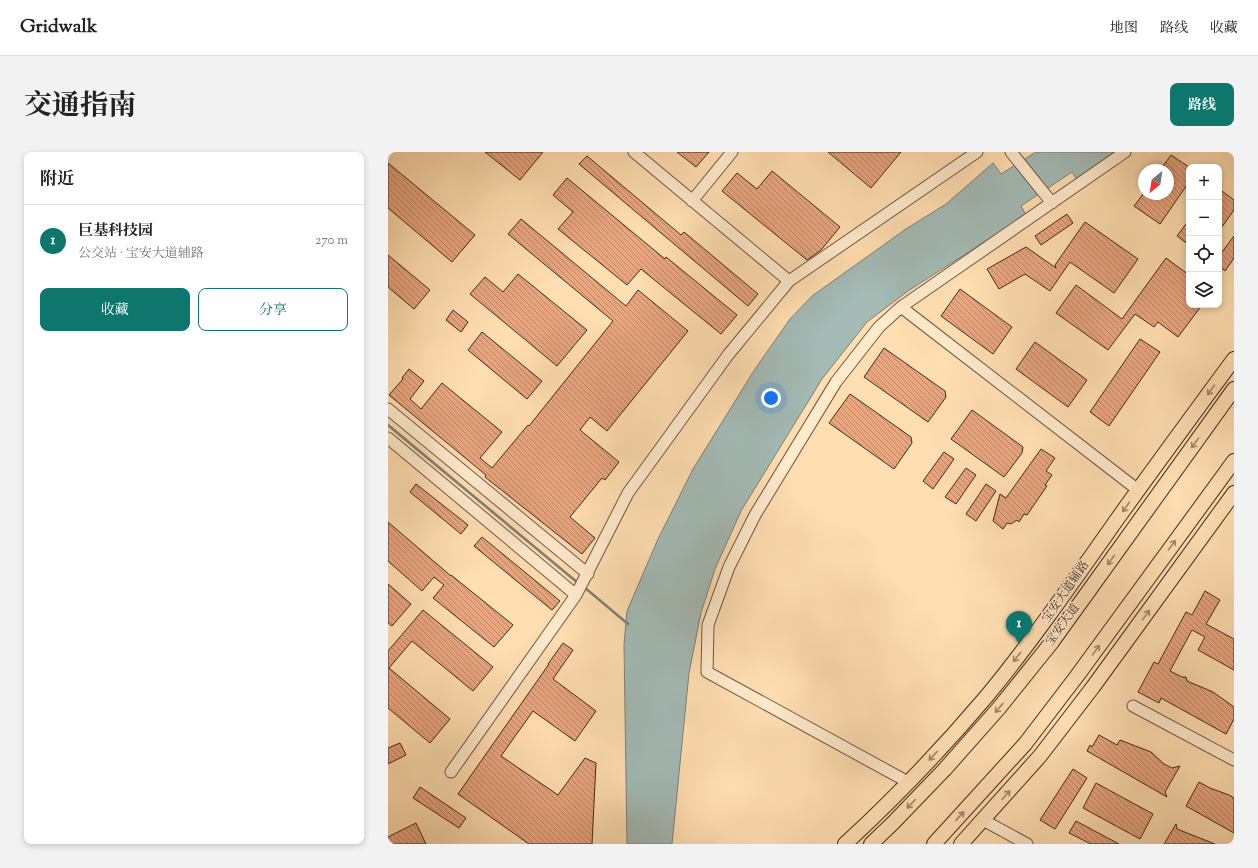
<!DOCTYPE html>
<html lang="zh">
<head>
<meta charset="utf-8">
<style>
	body { margin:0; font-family:"Sorts Mill Goudy","Noto Serif SC",serif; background:#f2f2f2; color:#222 }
	.controls { position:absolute; right:12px; top:12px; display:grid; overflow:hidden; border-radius:8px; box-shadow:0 2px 6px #0003 }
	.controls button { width:36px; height:36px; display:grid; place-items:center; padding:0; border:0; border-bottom:1px solid #e0e0e0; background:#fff; color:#222; font:20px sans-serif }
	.compass { position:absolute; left:750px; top:12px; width:36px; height:36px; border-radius:50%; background:#fff; box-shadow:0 2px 6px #0003; rotate:210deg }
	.you { position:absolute; left:383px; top:246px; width:14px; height:14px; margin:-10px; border:3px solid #fff; border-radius:50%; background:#1a73e8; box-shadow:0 0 0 6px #1a73e833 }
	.badge { display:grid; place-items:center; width:26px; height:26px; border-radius:50%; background:#0f766e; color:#fff; font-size:13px; font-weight:700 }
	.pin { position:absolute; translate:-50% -33px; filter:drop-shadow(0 1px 2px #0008) }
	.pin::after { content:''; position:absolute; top:21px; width:14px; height:12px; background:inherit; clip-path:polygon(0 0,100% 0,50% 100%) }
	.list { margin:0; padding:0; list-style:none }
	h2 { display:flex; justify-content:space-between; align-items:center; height:52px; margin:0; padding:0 16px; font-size:17px }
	h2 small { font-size:13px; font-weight:400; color:#767676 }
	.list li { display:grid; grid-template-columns:26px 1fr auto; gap:12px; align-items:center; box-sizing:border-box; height:72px; padding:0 16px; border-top:1px solid #e0e0e0 }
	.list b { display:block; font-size:15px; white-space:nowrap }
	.list p { margin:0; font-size:13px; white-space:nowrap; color:#767676 }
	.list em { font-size:13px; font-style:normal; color:#767676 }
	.actions { display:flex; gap:8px; padding:12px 16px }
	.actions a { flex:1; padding:9px 0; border:1px solid #0f766e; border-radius:8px; text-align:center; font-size:14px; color:#0f766e }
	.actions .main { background:#0f766e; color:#fff }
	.icon { flex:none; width:22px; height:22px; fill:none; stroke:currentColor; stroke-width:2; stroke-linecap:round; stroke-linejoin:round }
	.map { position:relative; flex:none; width:846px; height:692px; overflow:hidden; border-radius:8px }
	header { display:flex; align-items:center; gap:24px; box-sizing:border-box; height:56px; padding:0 20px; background:#fff; border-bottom:1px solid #e0e0e0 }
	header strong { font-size:19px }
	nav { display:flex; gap:22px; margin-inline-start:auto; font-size:14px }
	.intro { display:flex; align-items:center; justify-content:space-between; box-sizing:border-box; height:96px; padding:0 24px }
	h1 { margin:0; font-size:28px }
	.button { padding:10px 18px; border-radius:8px; background:#0f766e; color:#fff; font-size:14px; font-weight:700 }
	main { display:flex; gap:24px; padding:0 24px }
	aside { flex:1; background:#fff; border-radius:8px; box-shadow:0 2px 6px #0003 }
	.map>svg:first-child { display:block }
	.water { fill:#a3bab5; stroke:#7d8078 }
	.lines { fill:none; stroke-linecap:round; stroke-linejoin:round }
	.stream { stroke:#7d8078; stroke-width:2.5 }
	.building { fill:url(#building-back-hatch); stroke:#43281c }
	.minor-casing { stroke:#725641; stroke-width:13 }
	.major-casing { stroke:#43281c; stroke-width:16 }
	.minor { stroke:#ffeacc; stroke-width:11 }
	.major { stroke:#ffdeb1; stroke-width:14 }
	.oneway { stroke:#a18366 }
	.labels { text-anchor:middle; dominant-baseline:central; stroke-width:3; stroke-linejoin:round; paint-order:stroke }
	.street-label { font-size:12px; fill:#43281c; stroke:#ffeacc }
</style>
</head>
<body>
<header>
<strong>Gridwalk</strong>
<nav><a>地图</a><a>路线</a><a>收藏</a></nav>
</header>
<div class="intro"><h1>交通指南</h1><a class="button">路线</a></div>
<main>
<aside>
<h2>附近<small></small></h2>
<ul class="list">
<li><span class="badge">1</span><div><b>巨基科技园</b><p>公交站 · 宝安大道辅路</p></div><em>270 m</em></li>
</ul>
<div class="actions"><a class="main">收藏</a><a>分享</a></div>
</aside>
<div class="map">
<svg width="846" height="692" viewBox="0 0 846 692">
	<defs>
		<pattern id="building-back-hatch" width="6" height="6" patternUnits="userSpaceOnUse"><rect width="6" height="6" fill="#eaa57d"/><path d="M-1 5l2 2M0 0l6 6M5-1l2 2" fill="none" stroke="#bf8666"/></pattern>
	</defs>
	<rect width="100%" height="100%" fill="#ffdeb1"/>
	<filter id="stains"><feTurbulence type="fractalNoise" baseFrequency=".005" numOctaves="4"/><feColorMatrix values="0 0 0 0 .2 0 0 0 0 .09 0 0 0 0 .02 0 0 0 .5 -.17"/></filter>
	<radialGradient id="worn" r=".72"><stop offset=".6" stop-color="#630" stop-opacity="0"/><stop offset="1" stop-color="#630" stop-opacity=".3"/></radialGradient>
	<path class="water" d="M648 0H734L690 29 684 20 633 54 638 63 520 139 479 170 434 227 353 359 327 417 313 461 301 521 284 692H239L236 492 239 459 270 387 305 317 367 217 402 167 424 144 518 77 558 52 605 11 613 22Z"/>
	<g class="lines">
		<path class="stream" d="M0 273 190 431
			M196 435 240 472"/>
	</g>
	<path class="building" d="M97 0H155L132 28Z
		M289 0H321L308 15Z
		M440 0H513L483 36Z
		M783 3 801 15V30L772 72 746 54 756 41V42H780V18H772Z
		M199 4 293 83 296 80 370 142 360 154 191 12Z
		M0 11 87 83 64 110 0 56Z
		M384 19 452 75 433 98 419 108 334 39 349 21 369 37Z
		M179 26 277 107 278 105 349 163 333 182 253 117 239 133 170 77 185 60 165 43Z
		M831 37 846 48V58L831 79Z
		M679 62 685 71 653 93 647 84Z
		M133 67 238 154 250 138 300 179 219 279 202 265 192 278 231 310 217 328 214 326 182 365 207 386 194 402 97 325 98 323 1 243 15 227 14 226 21 217 36 229 22 247 33 257 54 231 114 280 92 306 104 316 140 273 141 274 225 169 120 82Z
		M801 68V93L789 84Z
		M697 70 750 107 726 141 682 110 662 139 637 122 611 137 599 117 638 95 668 116 667 113Z
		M846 84V106L837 119 831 114V104Z
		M0 103 42 138 26 157 0 135Z
		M778 106 801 123V153H814L790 185 770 170 766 175 747 162 720 198 668 161 688 133 734 167Z
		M130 122 199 178 169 214 82 142 97 125 115 140Z
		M572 137 624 175 605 202 553 164Z
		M65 158 80 170 73 180 58 168Z
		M94 180 154 229 139 247 80 198Z
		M752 187 772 200 721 274 702 260Z
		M647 190 699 228 680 255 628 217Z
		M496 196 557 239 558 245 540 270 476 225Z
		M462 242 523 285 524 291 506 317 441 271Z
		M584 258 635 295 634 301 616 325 563 287Z
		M653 297 667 306 658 319 664 323 657 333 659 334 639 363 636 362 631 370 629 368 623 372 619 371 615 377 605 369 612 342 618 346Z
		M556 300 566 307 545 337 535 329Z
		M578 316 588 323 568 352 557 345Z
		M28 332 80 373 73 382 22 340Z
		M598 332 608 339 588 369 578 362Z
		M0 370 63 424V423L125 473 106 495 45 446 56 433 46 425 34 439 0 409Z
		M94 385 172 449 164 458 86 394Z
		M0 432 23 452 4 474 0 471Z
		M817 439 832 448 818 472 846 487V518L810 498 817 485 804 478 782 519 794 525H798L799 529 825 540 846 555V567L838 582 773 546 771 551 750 540 766 510 770 512 798 460 804 463Z
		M35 458 105 515 85 539 24 489 1 516 62 567 42 591 0 556V499Z
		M175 491 185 498 165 527 208 559 187 589 145 559 113 604 170 643 197 606 208 611 204 692H141L70 642 161 512H160Z
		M711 583 729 593 732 588 763 600 776 612 784 616 792 614 777 640 779 645 699 599 702 593 704 595Z
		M12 591 18 603 0 612V596Z
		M685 617 699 626 667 677 652 668Z
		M811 630 822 636 841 643 846 646V681L798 654Z
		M708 631 765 662 752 687 695 656Z
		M32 635 78 666 71 676 25 646Z
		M688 669 731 692H703L681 681Z
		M28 671 38 692H0V685Z
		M788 672 789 677 827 692H776Z"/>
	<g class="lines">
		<g class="minor-casing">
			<path id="minor" d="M246 0 401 129
				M623 0 664 51
				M304 49 344 0
				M513 155 750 338
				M0 257 200 422
				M0 286 188 443
				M745 554 846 608
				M63 620 188 443 240 341 340 203 401 129 589 0
				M520 630 319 520 320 473 341 415 367 363 448 230 491 175 513 155 737 0
				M595 668 639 692"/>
		</g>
		<g class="major-casing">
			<path id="major" d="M457 692C507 646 554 597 598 545 645 488 687 427 730 366 768 313 807 260 846 207
				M483 692 504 672 557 617 611 556 664 490 846 237
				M546 692 637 592 689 524 846 309
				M573 692 652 604 705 535 846 341"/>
		</g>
		<use href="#minor" class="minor"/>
		<use href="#major" class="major"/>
	</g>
	<defs><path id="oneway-shaft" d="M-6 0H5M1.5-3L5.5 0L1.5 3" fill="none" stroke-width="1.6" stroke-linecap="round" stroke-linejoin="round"/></defs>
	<g class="oneway">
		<use href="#oneway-shaft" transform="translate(823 238) rotate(126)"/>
		<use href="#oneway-shaft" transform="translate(807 291) rotate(126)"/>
		<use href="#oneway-shaft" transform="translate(738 355) rotate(125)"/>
		<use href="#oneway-shaft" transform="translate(784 393) rotate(-54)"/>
		<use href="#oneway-shaft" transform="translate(723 408) rotate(126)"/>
		<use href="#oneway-shaft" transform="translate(758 463) rotate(-54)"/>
		<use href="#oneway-shaft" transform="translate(708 498) rotate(-54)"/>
		<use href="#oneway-shaft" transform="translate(629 505) rotate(128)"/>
		<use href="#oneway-shaft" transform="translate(611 556) rotate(130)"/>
		<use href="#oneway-shaft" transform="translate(545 604) rotate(133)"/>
		<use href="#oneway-shaft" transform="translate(618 643) rotate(-48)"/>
		<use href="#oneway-shaft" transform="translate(523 652) rotate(134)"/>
		<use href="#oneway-shaft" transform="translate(572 664) rotate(-47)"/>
	</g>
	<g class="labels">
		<g class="street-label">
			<text transform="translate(678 440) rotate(-55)">宝安大道辅路</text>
			<text transform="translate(675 473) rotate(-54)">宝安大道</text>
		</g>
	</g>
	<rect width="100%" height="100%" filter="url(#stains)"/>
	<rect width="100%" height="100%" fill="url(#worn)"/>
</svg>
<div class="controls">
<button>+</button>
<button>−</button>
<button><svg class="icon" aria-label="locate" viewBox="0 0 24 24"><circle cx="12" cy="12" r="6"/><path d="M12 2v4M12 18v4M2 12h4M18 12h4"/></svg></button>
<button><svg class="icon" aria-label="layers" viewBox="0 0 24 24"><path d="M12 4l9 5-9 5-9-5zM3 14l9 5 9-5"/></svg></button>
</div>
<svg class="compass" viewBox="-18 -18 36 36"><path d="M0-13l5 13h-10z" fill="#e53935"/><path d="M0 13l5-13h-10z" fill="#767676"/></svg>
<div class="you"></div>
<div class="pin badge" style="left:631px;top:492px">1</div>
</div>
</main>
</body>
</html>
